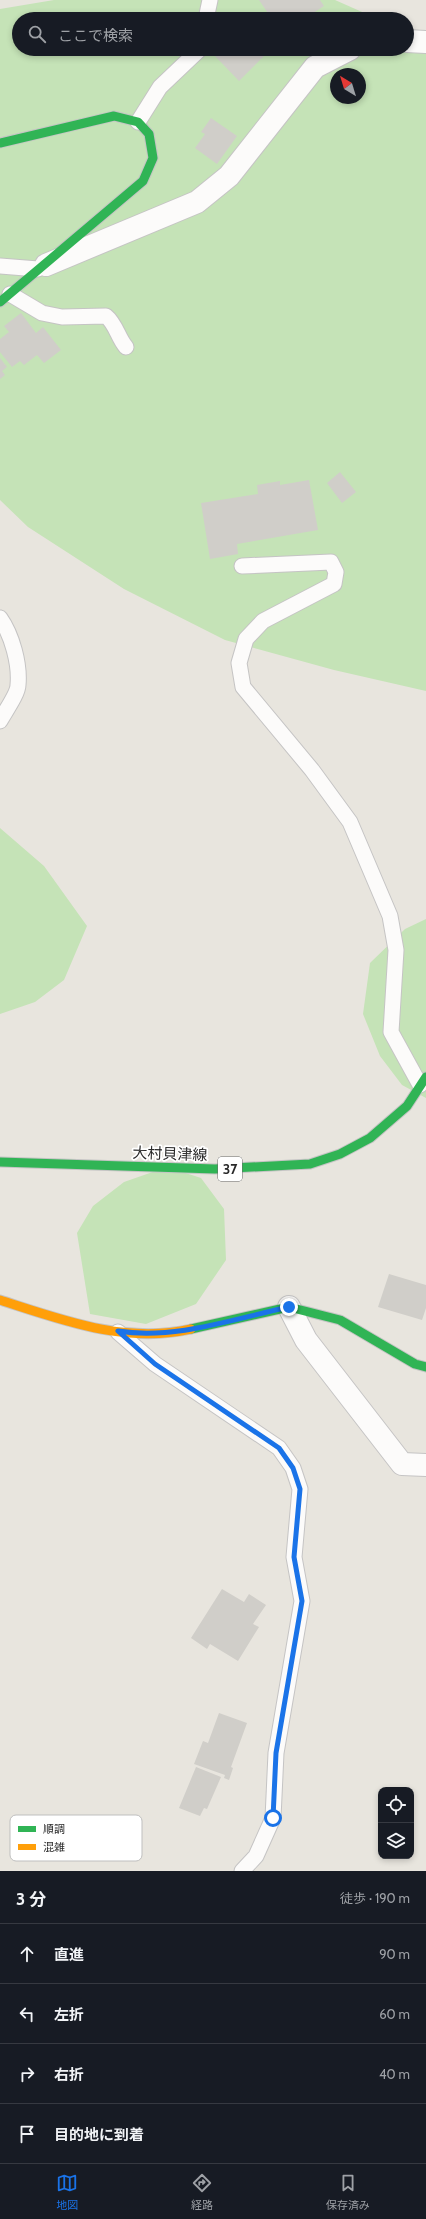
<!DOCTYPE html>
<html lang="ja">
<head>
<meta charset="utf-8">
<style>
	body { margin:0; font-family:Cabin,"Noto Sans JP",sans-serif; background:#242831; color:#f1f3f6 }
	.controls { position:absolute; right:12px; bottom:12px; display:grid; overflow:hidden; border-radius:8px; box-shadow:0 2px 6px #0003 }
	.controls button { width:36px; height:36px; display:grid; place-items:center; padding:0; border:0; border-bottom:1px solid #363941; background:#171b24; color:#f1f3f6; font:20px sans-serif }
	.compass { position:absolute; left:330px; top:68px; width:36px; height:36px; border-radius:50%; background:#171b24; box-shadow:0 2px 6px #0003; rotate:322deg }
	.stop { position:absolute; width:12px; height:12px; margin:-9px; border:3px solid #1a73e8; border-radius:50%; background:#fff }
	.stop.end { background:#1a73e8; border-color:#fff; box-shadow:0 1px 4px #0008 }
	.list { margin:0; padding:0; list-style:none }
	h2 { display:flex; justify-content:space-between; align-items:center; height:52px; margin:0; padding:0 16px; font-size:17px }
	h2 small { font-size:13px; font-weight:400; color:#9ea1a6 }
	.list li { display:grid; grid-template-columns:26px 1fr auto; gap:12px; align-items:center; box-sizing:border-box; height:60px; padding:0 16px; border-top:1px solid #363941 }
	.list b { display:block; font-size:15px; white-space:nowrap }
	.list em { font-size:13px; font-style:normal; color:#9ea1a6 }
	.icon { flex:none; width:22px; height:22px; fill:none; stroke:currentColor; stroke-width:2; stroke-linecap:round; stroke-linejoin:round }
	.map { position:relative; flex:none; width:426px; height:1871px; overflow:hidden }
	.search { position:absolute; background:#171b24; box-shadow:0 2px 6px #0003; left:12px; right:12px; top:12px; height:44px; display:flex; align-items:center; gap:10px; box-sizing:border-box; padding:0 14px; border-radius:22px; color:#9ea1a6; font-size:15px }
	.sheet { height:292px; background:#171b24 }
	nav { display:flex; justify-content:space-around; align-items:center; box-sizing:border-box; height:56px; border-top:1px solid #363941; background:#171b24; font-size:11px; color:#9ea1a6 }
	nav a { display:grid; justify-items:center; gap:2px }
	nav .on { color:#1a73e8 }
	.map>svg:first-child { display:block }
	.green { fill:#c5e3b7; fill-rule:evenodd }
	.building { fill:#d0cec9 }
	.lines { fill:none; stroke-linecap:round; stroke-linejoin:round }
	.lane-casing { stroke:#c5c4c4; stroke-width:17 }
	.street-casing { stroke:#c5c4c4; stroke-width:24 }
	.fast-casing { stroke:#c5c4c4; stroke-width:11 }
	.slow-casing { stroke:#c5c4c4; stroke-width:11 }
	.lane { stroke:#fcfbfa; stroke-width:15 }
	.street { stroke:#fcfbfa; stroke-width:22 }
	.fast { stroke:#30b455; stroke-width:9 }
	.slow { stroke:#ff9f0a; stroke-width:9 }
	.route { stroke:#1a73e8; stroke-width:5 }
	.labels { text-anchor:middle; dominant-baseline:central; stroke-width:3.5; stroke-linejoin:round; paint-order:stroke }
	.shield { fill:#fff; stroke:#696969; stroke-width:1 }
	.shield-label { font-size:14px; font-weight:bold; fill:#292929 }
	.street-label { font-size:15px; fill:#292929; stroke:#fff }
	.key { fill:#fff; stroke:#bfbfbf; stroke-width:1 }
	.key-label { font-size:11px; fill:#292929 }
</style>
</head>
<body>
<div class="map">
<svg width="426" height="1871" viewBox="0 0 426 1871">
	<rect width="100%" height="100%" fill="#e8e5de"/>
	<path class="green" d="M54 0H335L378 19H19V49H407L426 51V691L334 670 225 640 124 589 28 527 0 500V9ZM336 74H360V98H336Z
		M0 828 44 866 87 926 64 980 35 1002 0 1014Z
		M426 919V1098L402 1085 380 1056 363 1014 370 963 405 929Z
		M167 1167 201 1178 224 1209 226 1260 196 1304 146 1324 90 1314 77 1233 93 1206 124 1182Z"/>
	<path class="building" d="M259 0H320L324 6 304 19H272Z
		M223 49H271L239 81 215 56Z
		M211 118 237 136 217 164 195 148 205 134 201 132Z
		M21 313 36 333 43 327 61 350 44 363 37 355 24 365 20 361 12 367 0 352V339L9 332 4 326Z
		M0 358 7 367 2 371 5 375 0 379Z
		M340 472 356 492 342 503 327 483Z
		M309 480 318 530 237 544 238 554 210 559 201 503 258 494 257 485 280 481V485Z
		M389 1274 426 1285V1308L422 1320 378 1307Z
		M222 1589 244 1602 249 1594 266 1605 253 1624 259 1627 238 1661 210 1644 207 1649 191 1638Z
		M219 1713 247 1723 231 1767 233 1768 229 1780 224 1778 225 1775 194 1764 203 1741 208 1743Z
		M196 1767 221 1777 207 1809 204 1808 200 1816 179 1808Z"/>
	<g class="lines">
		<g class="lane-casing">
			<path id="lane" d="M206 19 210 0
				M138 122 160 87 200 49
				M0 266 38 269
				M10 294 42 313 62 317 106 316C116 324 118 338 126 347
				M242 566 331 562 336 572 334 584 263 621 246 639 239 663 243 687 312 770 350 822 390 916 396 950 391 1032 420 1085
				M0 618C12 635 20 664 18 685 18 694 4 713 0 721
				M118 1332 155 1364 279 1448 293 1468 300 1489 294 1557 302 1601 276 1753 273 1818 256 1856 242 1871"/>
		</g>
		<g class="street-casing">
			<path id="street" d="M407 41 426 42
				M46 265 197 202 229 176 315 67 350 49
				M289 1307 306 1340 402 1464 426 1465"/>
		</g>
		<g class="fast-casing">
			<path id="fast" d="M0 143 114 116 138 122 149 134 153 158 143 181 0 302
				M0 1162 215 1169 310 1164 340 1154 370 1138 407 1106 426 1077
				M191 1329 289 1307 340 1320 415 1364 426 1367"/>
		</g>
		<g class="slow-casing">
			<path id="slow" d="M0 1300C62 1320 125 1344 191 1329"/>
		</g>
		<use href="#lane" class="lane"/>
		<use href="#street" class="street"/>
		<use href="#fast" class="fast"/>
		<use href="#slow" class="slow"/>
	</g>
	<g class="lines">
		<path class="route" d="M273 1818 276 1753 302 1601 294 1557 300 1489 293 1468 279 1448 155 1364 118 1331C175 1340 233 1319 289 1307"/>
	</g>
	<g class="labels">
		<rect class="shield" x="218" y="1157" width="24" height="24" rx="3"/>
		<g class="shield-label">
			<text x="230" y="1169">37</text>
		</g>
		<g class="street-label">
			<text transform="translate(170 1154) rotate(2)">大村貝津線</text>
		</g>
	</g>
	<rect x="10" y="1815" width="132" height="46" rx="6" class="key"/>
	<rect x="18" y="1826" width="18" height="6" fill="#30b455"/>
	<rect x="18" y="1844" width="18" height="6" fill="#ff9f0a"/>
	<g class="key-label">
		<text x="43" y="1833">順調</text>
		<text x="43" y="1851">混雑</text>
	</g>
</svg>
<div class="controls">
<button><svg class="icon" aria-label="locate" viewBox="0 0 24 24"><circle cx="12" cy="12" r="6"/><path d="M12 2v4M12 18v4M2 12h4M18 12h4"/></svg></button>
<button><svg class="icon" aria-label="layers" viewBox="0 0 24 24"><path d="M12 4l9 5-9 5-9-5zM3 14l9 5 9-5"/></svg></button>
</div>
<svg class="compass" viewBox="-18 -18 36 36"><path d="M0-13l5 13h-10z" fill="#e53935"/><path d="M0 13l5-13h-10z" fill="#9ea1a6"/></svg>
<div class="stop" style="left:273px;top:1818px"></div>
<div class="stop end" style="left:289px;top:1307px"></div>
<div class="search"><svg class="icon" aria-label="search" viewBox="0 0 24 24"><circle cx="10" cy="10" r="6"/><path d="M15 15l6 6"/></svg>ここで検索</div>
</div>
<section class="sheet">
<h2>3 分<small>徒歩 · 190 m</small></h2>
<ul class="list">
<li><svg class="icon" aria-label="ahead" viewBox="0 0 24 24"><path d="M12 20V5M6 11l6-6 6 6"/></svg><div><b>直進</b></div><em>90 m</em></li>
<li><svg class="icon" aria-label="left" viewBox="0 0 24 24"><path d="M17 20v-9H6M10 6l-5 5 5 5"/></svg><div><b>左折</b></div><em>60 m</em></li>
<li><svg class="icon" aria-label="right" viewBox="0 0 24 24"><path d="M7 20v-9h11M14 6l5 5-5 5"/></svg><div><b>右折</b></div><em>40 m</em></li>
<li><svg class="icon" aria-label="arrive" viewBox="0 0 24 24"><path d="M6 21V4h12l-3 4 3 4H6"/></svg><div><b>目的地に到着</b></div></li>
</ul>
</section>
<nav>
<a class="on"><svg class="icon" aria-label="map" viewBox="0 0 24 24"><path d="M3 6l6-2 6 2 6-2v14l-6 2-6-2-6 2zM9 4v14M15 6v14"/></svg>地図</a>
<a><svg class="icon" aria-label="directions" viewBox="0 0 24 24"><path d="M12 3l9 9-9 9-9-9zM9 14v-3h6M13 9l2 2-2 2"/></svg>経路</a>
<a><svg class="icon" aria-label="saved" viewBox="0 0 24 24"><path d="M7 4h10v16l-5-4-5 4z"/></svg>保存済み</a>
</nav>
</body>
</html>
